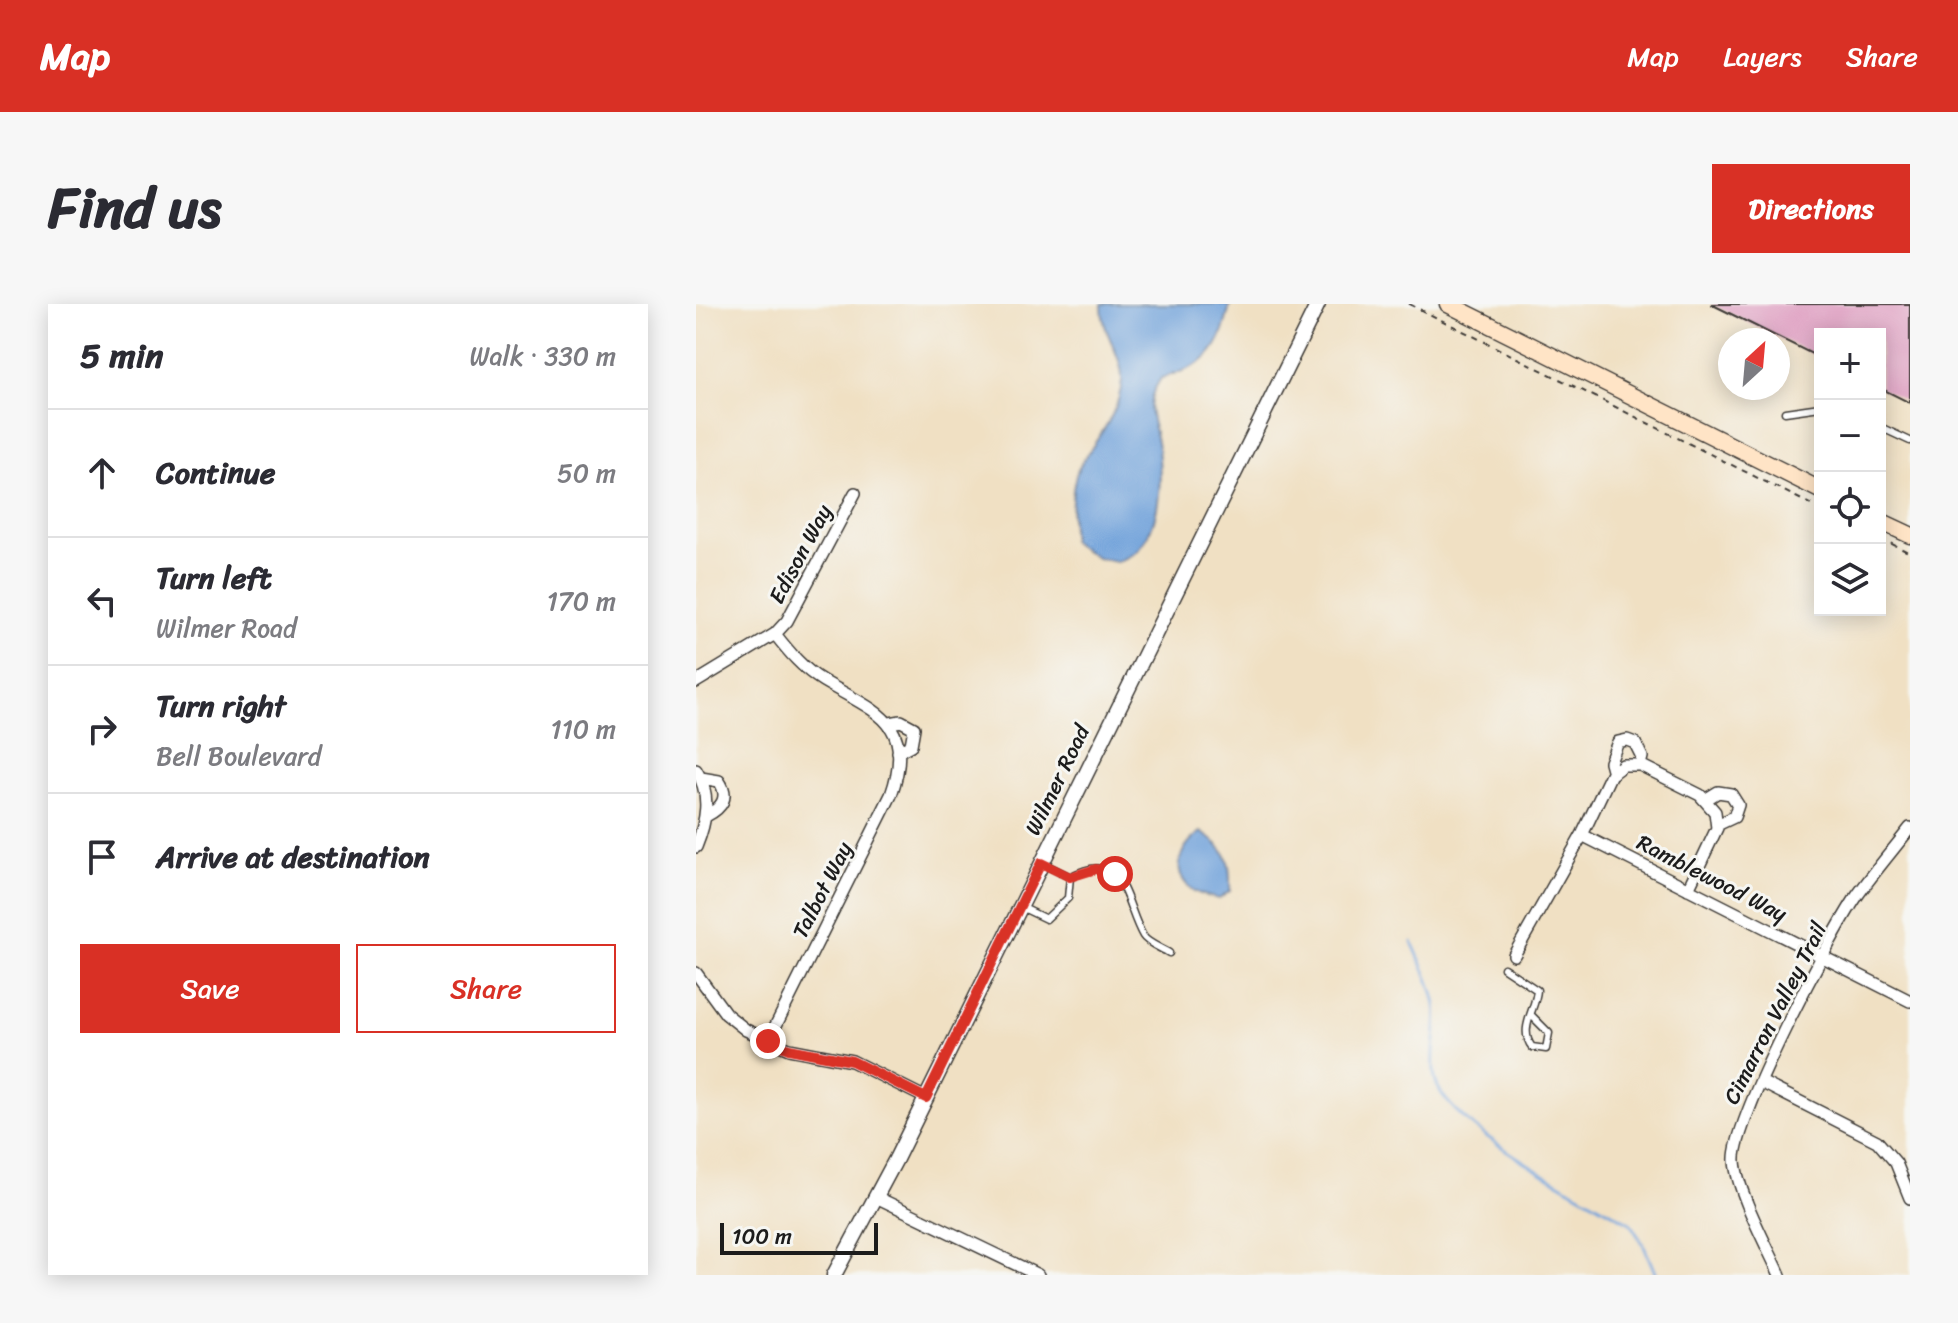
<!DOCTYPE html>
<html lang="en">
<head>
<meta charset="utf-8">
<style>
	body { margin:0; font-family:Sriracha,sans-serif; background:#f7f7f7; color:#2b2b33 }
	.controls { position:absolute; right:24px; top:24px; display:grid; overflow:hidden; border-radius:0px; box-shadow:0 4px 20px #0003 }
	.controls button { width:72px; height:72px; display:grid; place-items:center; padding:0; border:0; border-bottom:2px solid #e1e1e2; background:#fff; color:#2b2b33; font:40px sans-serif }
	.compass { position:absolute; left:1022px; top:24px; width:72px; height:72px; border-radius:50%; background:#fff; box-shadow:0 4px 20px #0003; rotate:26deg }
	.scale { position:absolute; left:24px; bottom:20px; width:158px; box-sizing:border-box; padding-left:8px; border:4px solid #1c1c1c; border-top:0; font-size:22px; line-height:28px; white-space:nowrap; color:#1c1c1c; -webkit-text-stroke:6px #f6f6f2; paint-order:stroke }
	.stop { position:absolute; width:24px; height:24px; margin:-18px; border:6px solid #d93025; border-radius:50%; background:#fff }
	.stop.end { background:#d93025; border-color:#fff; box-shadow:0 2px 8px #0008 }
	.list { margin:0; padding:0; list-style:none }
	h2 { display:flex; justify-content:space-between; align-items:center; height:104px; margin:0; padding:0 32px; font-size:34px }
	h2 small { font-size:26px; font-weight:400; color:#7c7c81 }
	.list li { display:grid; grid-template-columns:52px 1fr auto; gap:24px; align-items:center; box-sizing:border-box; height:128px; padding:0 32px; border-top:2px solid #e1e1e2 }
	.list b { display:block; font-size:30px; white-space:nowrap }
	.list p { margin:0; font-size:26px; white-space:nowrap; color:#7c7c81 }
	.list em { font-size:26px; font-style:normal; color:#7c7c81 }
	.actions { display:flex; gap:16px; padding:24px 32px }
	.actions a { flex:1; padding:18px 0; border:2px solid #d93025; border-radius:0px; text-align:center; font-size:28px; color:#d93025 }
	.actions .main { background:#d93025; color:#fff }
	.icon { flex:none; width:44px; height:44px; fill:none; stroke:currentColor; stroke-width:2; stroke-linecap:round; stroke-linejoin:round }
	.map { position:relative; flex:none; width:1214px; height:971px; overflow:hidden; border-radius:0px }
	header { display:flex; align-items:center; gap:48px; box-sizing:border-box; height:112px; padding:0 40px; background:#d93025; color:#fff }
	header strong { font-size:38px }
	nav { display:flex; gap:44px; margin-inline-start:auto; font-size:28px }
	.intro { display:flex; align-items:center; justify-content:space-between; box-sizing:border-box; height:192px; padding:0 48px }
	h1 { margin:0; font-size:56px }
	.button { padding:20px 36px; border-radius:0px; background:#d93025; color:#fff; font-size:28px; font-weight:700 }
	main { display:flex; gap:48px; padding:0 48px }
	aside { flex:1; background:#fff; border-radius:0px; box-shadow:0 4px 20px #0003 }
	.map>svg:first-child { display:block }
	.water { fill:#70a1da; stroke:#465e7b; stroke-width:2 }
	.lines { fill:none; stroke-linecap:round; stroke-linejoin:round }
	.stream { stroke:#70a1da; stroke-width:3 }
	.building { fill:#de9bc0 }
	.service-casing { stroke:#3c3935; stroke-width:9 }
	.minor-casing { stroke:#3c3935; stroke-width:14 }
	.tertiary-casing { stroke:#3c3935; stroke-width:17 }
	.secondary-casing { stroke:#3c3935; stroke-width:19 }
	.path { stroke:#3c3935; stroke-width:2; stroke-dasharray:6 6; stroke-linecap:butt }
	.service { stroke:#fff; stroke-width:6 }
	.minor { stroke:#fff; stroke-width:11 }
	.tertiary { stroke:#fff; stroke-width:14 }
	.secondary { stroke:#ffe4c6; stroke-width:16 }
	.route { stroke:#d93025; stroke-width:10 }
	.labels { text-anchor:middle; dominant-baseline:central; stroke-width:6; stroke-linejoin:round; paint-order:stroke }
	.street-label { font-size:22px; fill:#1c1c1c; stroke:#f6f6f2 }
</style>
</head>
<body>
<header>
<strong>Map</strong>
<nav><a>Map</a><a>Layers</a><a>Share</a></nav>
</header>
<div class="intro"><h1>Find us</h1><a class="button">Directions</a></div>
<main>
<aside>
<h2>5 min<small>Walk · 330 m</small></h2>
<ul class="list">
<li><svg class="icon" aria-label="ahead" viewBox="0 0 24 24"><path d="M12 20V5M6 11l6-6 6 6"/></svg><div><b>Continue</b></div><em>50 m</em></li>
<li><svg class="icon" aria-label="left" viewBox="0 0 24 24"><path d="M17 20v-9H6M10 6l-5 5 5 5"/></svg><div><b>Turn left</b><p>Wilmer Road</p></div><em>170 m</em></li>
<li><svg class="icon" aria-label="right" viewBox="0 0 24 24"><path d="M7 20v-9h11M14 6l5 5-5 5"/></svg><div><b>Turn right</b><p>Bell Boulevard</p></div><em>110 m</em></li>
<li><svg class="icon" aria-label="arrive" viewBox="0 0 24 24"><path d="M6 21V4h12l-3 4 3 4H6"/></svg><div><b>Arrive at destination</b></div></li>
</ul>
<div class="actions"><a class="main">Save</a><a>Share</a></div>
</aside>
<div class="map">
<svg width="1214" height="971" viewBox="0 0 1214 971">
	<rect width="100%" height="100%" fill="#f6f6f2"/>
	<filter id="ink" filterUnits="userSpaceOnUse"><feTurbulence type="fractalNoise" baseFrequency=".0125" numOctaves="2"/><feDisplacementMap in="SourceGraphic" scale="16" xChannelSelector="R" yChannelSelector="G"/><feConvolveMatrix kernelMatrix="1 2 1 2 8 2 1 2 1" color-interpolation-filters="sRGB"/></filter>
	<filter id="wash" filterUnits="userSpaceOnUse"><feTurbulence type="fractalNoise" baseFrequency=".006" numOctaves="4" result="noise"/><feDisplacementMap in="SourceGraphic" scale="32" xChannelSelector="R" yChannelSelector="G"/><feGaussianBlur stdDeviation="1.8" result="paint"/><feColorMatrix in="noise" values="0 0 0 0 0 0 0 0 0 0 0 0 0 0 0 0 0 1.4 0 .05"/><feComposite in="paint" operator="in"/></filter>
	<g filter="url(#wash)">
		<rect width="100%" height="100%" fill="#f0e0c3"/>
		<path class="water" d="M406 0H534C524 49 512 61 465 74 445 105 458 113 462 144 466 176 465 220 442 246 437 251 427 255 421 258L401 254 376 238C374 221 375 178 383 164 399 135 423 113 426 76 427 50 405 30 406 0Z
			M505 528C532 545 535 556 534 587L523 595C515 593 504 591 498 587 473 569 484 542 505 528Z"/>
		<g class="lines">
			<path class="stream" d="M716 638C725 659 736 679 740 701 743 725 734 751 739 775 750 823 890 893 934 919L947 940 960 971"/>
		</g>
		<g id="blocks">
			<path class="building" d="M1015 0H1214V99L1184 84V30H1124V54Z"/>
		</g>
	</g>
	<g filter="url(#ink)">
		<use href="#blocks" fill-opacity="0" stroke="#3c3935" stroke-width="2"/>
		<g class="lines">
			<g class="service-casing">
				<path id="service" d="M1089 108 1124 103
					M1184 123 1214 137
					M348 560 374 573C429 543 428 599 447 632 451 639 465 644 473 649
					M325 603 350 615 372 594 374 573
					M808 664 841 686C840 705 822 725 836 743L850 745 853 729 835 711"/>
			</g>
			<g class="minor-casing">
				<path id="minor" d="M0 378 79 330 91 317 159 189
					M194 419 205 417 218 424 215 441 202 448
					M0 466C16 491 10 518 0 543
					M917 469 914 458 922 438 931 436 939 439 946 453 944 461
					M5 474 23 477C34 493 26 504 10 512
					M1009 496 1022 488 1035 490 1042 501 1038 513 1021 521
					M886 531 1214 697
					M818 651 886 531 915 470 927 461H944L1004 491 1019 508 1021 524 992 585
					M0 669 30 710 50 726 93 745 156 757 230 794
					M72 737 195 491C221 417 179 408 127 377 107 365 93 348 79 330
					M1065 778 1181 837 1200 859 1214 894
					M180 893 342 971
					M1084 971C1071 942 1041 887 1039 857 1036 819 1135 630 1161 592 1178 568 1197 546 1214 524"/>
			</g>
			<g class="tertiary-casing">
				<path id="tertiary" d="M138 971 200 855 622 0"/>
			</g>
			<g class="secondary-casing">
				<path id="secondary" d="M752 0 1124 186
					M1184 217 1214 231"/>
			</g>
			<path class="path" d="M713 0 1124 205
				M1184 234 1214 249"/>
			<use href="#service" class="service"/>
			<use href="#minor" class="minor"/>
			<use href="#tertiary" class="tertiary"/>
			<use href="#secondary" class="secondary"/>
		</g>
	</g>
	<g class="lines" filter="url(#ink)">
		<path class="route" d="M72 737 93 745 156 757 230 794 345 559 374 573 400 565 419 570"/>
	</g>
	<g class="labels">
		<g class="street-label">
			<text transform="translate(104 250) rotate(-62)">Edison Way</text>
			<text transform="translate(361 476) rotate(-64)">Wilmer Road</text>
			<text transform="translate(1016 574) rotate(27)">Ramblewood Way</text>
			<text transform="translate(126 586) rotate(-63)">Talbot Way</text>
			<text transform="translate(1079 709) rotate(-63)">Cimarron Valley Trail</text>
		</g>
	</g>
</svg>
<div class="controls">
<button>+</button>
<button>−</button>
<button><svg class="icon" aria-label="locate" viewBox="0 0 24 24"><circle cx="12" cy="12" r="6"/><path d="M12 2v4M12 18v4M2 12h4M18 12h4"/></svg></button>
<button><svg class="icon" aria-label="layers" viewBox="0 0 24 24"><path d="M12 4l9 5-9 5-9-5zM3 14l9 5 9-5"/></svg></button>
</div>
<svg class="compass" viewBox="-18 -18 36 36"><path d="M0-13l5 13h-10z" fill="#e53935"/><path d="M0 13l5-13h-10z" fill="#7c7c81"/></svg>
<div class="scale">100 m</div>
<div class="stop" style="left:419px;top:570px"></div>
<div class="stop end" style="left:72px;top:737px"></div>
</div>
</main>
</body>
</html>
